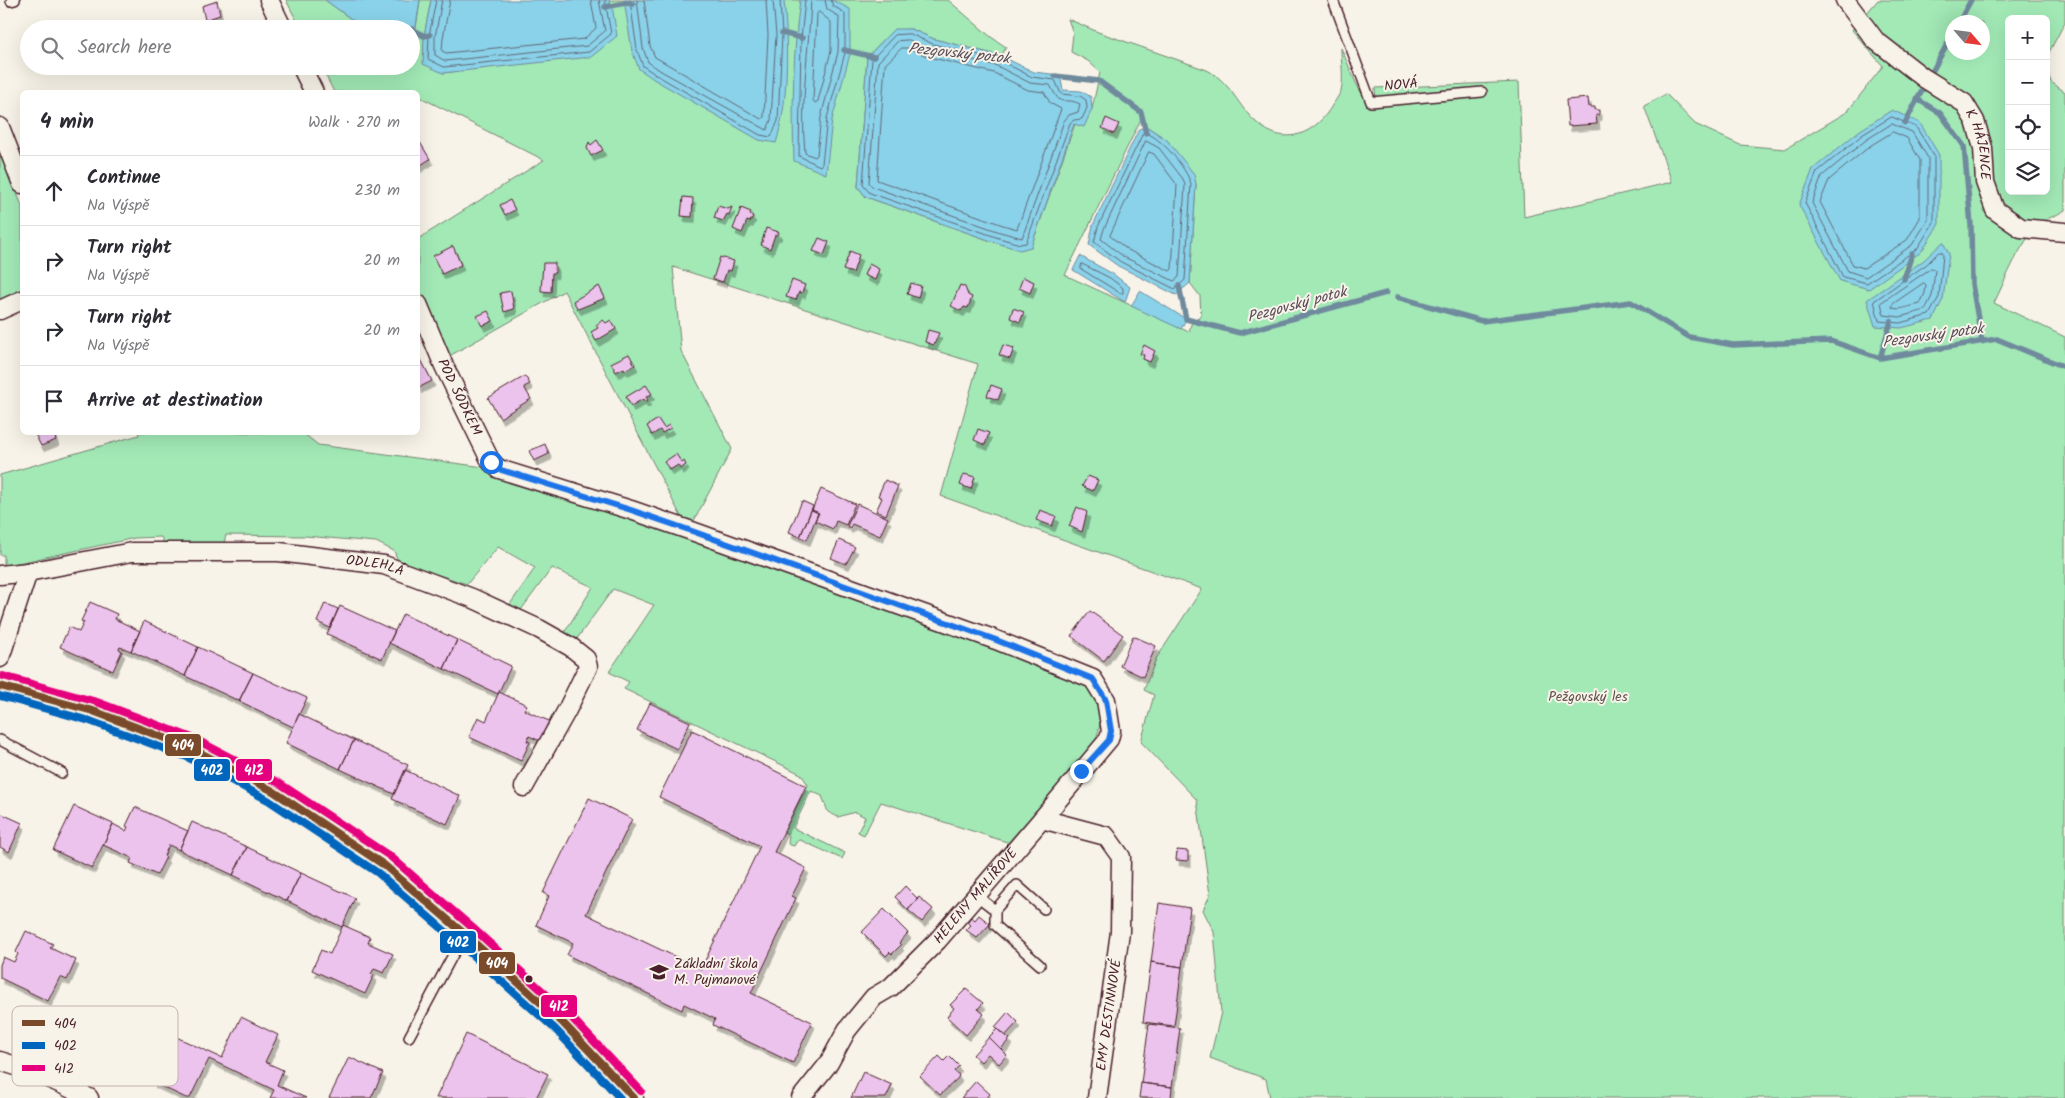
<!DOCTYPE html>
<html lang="en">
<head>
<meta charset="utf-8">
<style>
	body { margin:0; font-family:Kalam,sans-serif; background:#f2f2f3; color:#2b2b33 }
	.controls { position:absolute; right:15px; top:15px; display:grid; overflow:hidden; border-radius:8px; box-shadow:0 5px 20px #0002 }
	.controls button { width:45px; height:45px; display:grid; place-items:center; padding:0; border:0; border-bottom:1px solid #e1e1e2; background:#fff; color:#2b2b33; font:25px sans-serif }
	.compass { position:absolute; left:1945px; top:15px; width:45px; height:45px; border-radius:50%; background:#fff; box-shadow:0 5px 20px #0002; rotate:118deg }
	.stop { position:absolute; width:15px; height:15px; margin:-11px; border:4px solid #1a73e8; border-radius:50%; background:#fff }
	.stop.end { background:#1a73e8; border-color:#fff; box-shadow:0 1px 5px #0008 }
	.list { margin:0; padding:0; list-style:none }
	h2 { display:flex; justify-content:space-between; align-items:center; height:65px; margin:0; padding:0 20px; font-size:21px }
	h2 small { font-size:16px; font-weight:400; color:#7c7c81 }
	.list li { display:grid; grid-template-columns:32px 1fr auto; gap:15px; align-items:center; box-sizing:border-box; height:70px; padding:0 20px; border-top:1px solid #e1e1e2 }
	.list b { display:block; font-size:19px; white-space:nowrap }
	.list p { margin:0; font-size:16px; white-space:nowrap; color:#7c7c81 }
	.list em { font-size:16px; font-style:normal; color:#7c7c81 }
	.icon { flex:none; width:28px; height:28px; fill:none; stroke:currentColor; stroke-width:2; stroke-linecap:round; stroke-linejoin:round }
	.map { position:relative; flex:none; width:2065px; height:1098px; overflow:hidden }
	.search { position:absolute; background:#fff; box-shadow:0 5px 20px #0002; left:20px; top:20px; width:400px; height:55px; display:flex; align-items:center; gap:12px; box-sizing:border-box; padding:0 18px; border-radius:28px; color:#7c7c81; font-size:19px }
	.panel { position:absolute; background:#fff; box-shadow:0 5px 20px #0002; left:20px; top:90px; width:400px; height:345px; border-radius:8px }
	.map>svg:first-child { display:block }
	.green { fill:#a2e9b6; stroke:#768470; fill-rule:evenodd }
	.water { fill:#89d2e9; stroke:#708a9d }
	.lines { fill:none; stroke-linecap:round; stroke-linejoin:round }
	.shore { stroke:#636777; stroke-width:1 }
	.stream { stroke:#708a9d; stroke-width:5.5 }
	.building { fill:#ecc3ec; stroke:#4a1f2b; filter:url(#shadow) }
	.lane-casing { stroke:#4a1f2b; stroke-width:12 }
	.street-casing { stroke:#4a1f2b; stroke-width:21 }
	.lane { stroke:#f7f3e8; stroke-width:9 }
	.street { stroke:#f7f3e8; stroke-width:18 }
	.bus-1-casing { stroke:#f7f3e8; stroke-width:11 }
	.bus-2-casing { stroke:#f7f3e8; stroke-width:11 }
	.bus-3-casing { stroke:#f7f3e8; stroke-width:11 }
	.bus-1 { stroke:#7a4b2a; stroke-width:8 }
	.bus-2 { stroke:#0065bd; stroke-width:8 }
	.bus-3 { stroke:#e5007d; stroke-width:8 }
	.route { stroke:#1a73e8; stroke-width:6 }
	.bus-dot { fill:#4a1f2b; stroke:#f7f3e8; stroke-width:2 }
	.labels { text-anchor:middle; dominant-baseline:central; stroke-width:4; stroke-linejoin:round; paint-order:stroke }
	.street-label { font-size:14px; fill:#4a1f2b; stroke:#f7f3e8 }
	.park-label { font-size:14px; fill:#60524e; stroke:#f7f3e8 }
	.poi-label { font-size:14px; fill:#4a1f2b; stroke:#f7f3e8; text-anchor:start }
	.water-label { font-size:15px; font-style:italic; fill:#5a4c5a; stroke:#f7f3e8 }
	.key { fill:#f7f3e8; stroke:#c3b3af; stroke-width:1 }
	.key-label { font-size:14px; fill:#4a1f2b }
	.line-badge { stroke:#f7f3e8; stroke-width:2 }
	.badge-label { font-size:14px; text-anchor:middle; font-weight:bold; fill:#fff }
</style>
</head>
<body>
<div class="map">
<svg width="2065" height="1098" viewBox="0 0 2065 1098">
	<defs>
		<filter id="shadow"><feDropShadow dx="3" dy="5.5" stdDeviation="0" flood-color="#0004"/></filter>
	</defs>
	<rect width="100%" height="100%" fill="#f7f3e8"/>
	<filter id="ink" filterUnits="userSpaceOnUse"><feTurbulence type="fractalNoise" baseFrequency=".02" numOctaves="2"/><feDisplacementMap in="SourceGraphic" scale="10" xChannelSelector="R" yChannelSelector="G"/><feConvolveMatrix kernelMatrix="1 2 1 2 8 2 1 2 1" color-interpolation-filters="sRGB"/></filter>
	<g filter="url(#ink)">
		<path class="green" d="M286 0H325L365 29H301Z
			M420 0H431L424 36 443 73 514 64 612 6 609 0H948L991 37 1006 47 1001 56 934 39 911 29 893 30 867 57 858 187 866 197 997 243 1031 247 1075 124 1092 109 1100 72 1088 61 1071 52 1073 33 1068 19 1098 32 1207 70C1232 83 1237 106 1257 123 1285 148 1316 134 1333 104 1336 100 1339 95 1341 91 1344 78 1341 62 1341 48L1356 83 1366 101 1376 99 1375 88 1519 82 1524 217 1672 182 1644 106 1666 94 1695 124 1740 145 1785 149 1847 112 1883 66 1852 30 1878 0H2065V22L2046 58V19H2009V191H2046V67L2051 82 2065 92V210C2058 215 2045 219 2041 223 2019 243 2007 277 1994 303L2065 337V1098H1270L1266 1079 1210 1058 1221 1012 1214 932 1203 910 1210 895 1197 800 1141 742 1154 695 1144 690 1156 659 1202 589 941 496 978 364 673 267 681 351 732 449 689 530 1061 667 1106 700 1094 749 1010 843 881 802 864 835 858 832 865 817 855 812 838 817 828 812 822 796 811 791 793 828 845 853 842 859 800 840 797 841 794 846 788 844 789 835 784 832 808 785 801 774 624 689 629 682 609 672 654 605 613 589 571 647 559 641 593 587 552 568 515 618 504 613 535 568 498 547 467 584 399 563 394 551 376 542 305 536 226 535 223 547 167 549 161 537 135 538 4 566V555H0V475L139 435 138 432 303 433 318 445 499 469 688 530 564 291 444 359 418 305V239L544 160 418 96V92H334L321 66H411C411 46 418 22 420 0ZM1952 22H1982V52H1952ZM1142 117 1146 126 1167 140 1196 184 1190 283 1200 296 1201 317 1192 321 1189 332 1065 275Z
			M0 150 22 206V291L0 301Z"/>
		<path class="water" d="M325 0H420L412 52 411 29H365Z
			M431 0H609L612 6 617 36 591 57 443 73 423 64 424 36Z
			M624 0H784C788 43 789 101 776 143L759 140 655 80 639 69 632 51Z
			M800 0H832L850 9V54L832 120 826 174 794 161C792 108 793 52 800 0Z
			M894 29H911L934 39 1001 56 1034 72 1060 75 1063 90 1081 91 1091 97 1092 109 1084 127 1074 124 1031 247 1020 250 997 243 866 197 858 187 867 57Z
			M1892 110 1920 123 1939 155V224L1921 252 1869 289 1840 281 1799 205 1813 169 1859 131Z
			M1146 126 1167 140 1194 174 1196 184 1190 283 1176 295 1118 266 1089 245 1093 225 1139 129Z
			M1943 242 1949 254 1943 299 1933 320 1901 328 1875 326 1867 300 1924 260Z
			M1080 256 1113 274 1130 287 1125 302 1073 270Z
			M1140 291 1186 319 1181 329 1131 306Z"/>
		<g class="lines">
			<path class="shore" d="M436 0 429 36 428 59 444 67 589 52 611 34 605 0
				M442 0 435 37V55L445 61 587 46 605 31 599 0
				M450 0 443 38 442 51 446 53 584 39 596 28 591 0
				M630 0 637 50 643 66 658 76 760 135 771 137 778 121 782 35 780 0
				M637 0 643 48 648 62 661 71 767 130 771 120 776 35 773 0
				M644 0 650 46 655 57 761 119 764 117 768 35 766 0
				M805 0 801 39 799 156 820 166 822 164 827 118 845 53V13L833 6 831 0
				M811 0C809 50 800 102 805 153L815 157 817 155 821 117 838 52 839 17 827 9 825 0
				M819 12 831 22V51L818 101 815 103 813 100 817 14Z
				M910 34 933 44 999 60 1032 77 1055 80 1061 94 1080 96 1086 100 1087 108 1082 119 1074 120 1070 123 1026 243 1020 244 999 238 870 193 863 185 872 59 895 35Z
				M909 40 931 50 997 66 1030 83 1050 85C1063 111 1061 95 1080 104L1078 112 1069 115 1064 121 1022 238 1000 232 873 187 869 183 878 62 898 41Z
				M902 48H908L929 57 994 73 1028 90 1044 92 1050 103 1061 109 1017 229 1003 225 877 180 885 65Z
				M1892 117 1916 127 1934 156V222L1917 249 1867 283 1843 277 1805 203 1817 172 1862 135Z
				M1892 124 1912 132 1928 158V220L1912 245 1866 277 1848 271 1812 203 1822 176 1866 140Z
				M1144 132C1161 137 1186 167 1191 184L1185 280 1175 289 1121 262 1094 242 1098 227Z
				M1893 132 1907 138 1920 160V218L1907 240 1864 268 1853 265 1820 202 1829 180 1870 146Z
				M1146 141 1159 148 1183 179 1185 185 1179 277 1174 281 1124 257 1101 239 1104 229Z
				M1149 152 1154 154 1177 185 1172 269 1170 271 1128 250 1110 236Z
				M1939 252H1942L1943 255 1939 297 1929 315 1900 323 1879 321 1874 301 1927 264Z
				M1082 264 1110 278 1123 288V293H1120L1081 269Z
				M1932 268 1935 270 1932 296 1925 310 1900 317 1884 315 1881 303Z
				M1924 283 1926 285 1925 293 1920 304 1899 309 1892 308 1893 304Z"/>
			<path class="stream" d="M605 7 626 3 633 4
				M1959 22 1971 0
				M412 29 424 36 430 35
				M782 33 802 38
				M844 50 874 57
				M1933 70 1952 35
				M1055 76 1099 81 1141 112 1146 133
				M1917 99 1940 113 1964 146 1971 225 1972 284 1982 342
				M1905 123 1925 85
				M1904 279 1912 254
				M1179 286 1186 319 1240 333 1386 293
				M1397 297 1482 321 1631 302 1689 337 1733 345 1831 341 1880 358 1997 339 2065 367
				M1880 358 1891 321"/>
		</g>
		<path class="building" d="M217 1 220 15 205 20 202 6Z
			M1588 98 1589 107H1595V110H1599V115H1596L1597 124 1568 126 1566 100Z
			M1106 118 1119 124 1114 134 1102 128Z
			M418 139 430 159 418 167Z
			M597 140 603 150 591 156 587 148 589 142 591 145Z
			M683 197 693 198 692 217 681 216Z
			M510 200 515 210 505 215 500 205Z
			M718 206 728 209 732 207 729 215 727 214 723 221 714 218Z
			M741 208 751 212 750 214 753 216 750 222 747 221 742 233 733 229Z
			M766 228 779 232 778 235H775L770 249 761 245Z
			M819 238 829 242 824 255 813 251Z
			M453 246 461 265 442 274 433 256Z
			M850 251 859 255 853 273 843 270Z
			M720 257 734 261 731 271 727 270 723 282 713 279Z
			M543 263H555V273H552L551 292 541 291Z
			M869 264 879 269 875 280 864 275Z
			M1023 277 1034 282 1030 293 1019 288Z
			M792 280 805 285 802 293 799 292 796 300 786 297Z
			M911 283 921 286 918 298 907 294Z
			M960 285 965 287 968 295 972 297 968 308 964 307 961 311 951 306Z
			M599 286 605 298 578 309 573 301Z
			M511 291 514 309 504 312 500 293Z
			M1013 308 1024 312 1020 322 1010 318Z
			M488 311 493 321 482 326 477 316Z
			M603 320 606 323 611 320 616 329 596 341 591 332 598 328 596 325Z
			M928 330 939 333 934 345 925 342Z
			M1003 345 1014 348 1010 359 999 355Z
			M1144 345 1155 351 1150 362 1143 359 1144 355 1140 354Z
			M418 354 432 381 418 388Z
			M629 354 635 365 625 370 624 368 616 372 611 363Z
			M525 376 530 384 524 387 531 399 500 418 488 398Z
			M646 385 652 394 646 397 648 400 645 402 643 399 631 406 626 397Z
			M991 385 1002 389 998 400 987 396Z
			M658 419 664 428 669 425 671 428 662 433 660 430 652 435 647 426Z
			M978 429 989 433 985 445 974 440Z
			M34 432H53L56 440 41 446Z
			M545 444 549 454 534 461 529 451Z
			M676 454 682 463 684 461 686 465 680 469 678 465 670 470 664 462Z
			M964 474 975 477 971 489 960 485Z
			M1088 476 1098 480 1093 491 1082 486Z
			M885 480 898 486 886 515 876 511 882 498 878 496Z
			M821 489 855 504 846 525 836 521 833 529 815 521 819 513 812 510Z
			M802 501 813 506 800 537 789 532Z
			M857 504 888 518 880 536 852 524 850 528 847 526Z
			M1077 507 1087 512 1082 532 1069 526Z
			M812 508V510L818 513 807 540 800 537Z
			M1040 510 1056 516 1052 526 1036 520Z
			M839 540 855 547 846 564 831 558Z
			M90 602 117 614 115 619 140 631 131 651 120 647 119 649 122 651 113 671 60 647 69 627 79 632 84 622 81 621Z
			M325 603 338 609 330 628 317 622Z
			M340 606 395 631 382 659 327 634Z
			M1090 611 1123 635 1104 661 1071 636Z
			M403 614 457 640 444 669 389 643Z
			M144 621 198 647 185 676 131 651Z
			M1133 636 1156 646 1143 677 1120 666Z
			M457 640 511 666 498 694 444 669Z
			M198 647 253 673 239 701 185 676Z
			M253 673 307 698 293 727 239 701Z
			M499 692 527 705 524 710 549 721 540 741 529 736 527 741 530 742 521 761 469 737 478 717 486 721Z
			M650 703 690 722 677 749 637 730Z
			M299 714 354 740 340 769 286 743Z
			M692 730 806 786 774 852 806 868 792 896 796 898 751 993 812 1022 793 1063 713 1025 715 1019 684 1004 682 1010 567 955 573 943 536 925 549 896 543 893 589 798 632 819 586 914 701 969 760 846 659 797Z
			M354 740 408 765 394 794 340 769Z
			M405 770 460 796 447 824 392 799Z
			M74 806 113 824 92 868 53 850Z
			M135 807 188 831 179 850 169 845 164 856 166 857 157 875 130 863 132 858 103 845 113 824 126 831 128 827 126 826Z
			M0 813 22 823 9 852 0 847Z
			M192 822 247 847 233 875 179 850Z
			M247 847 301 873 287 901 233 875Z
			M1177 850 1188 851V861L1176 860Z
			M301 873 355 898 342 927 287 901Z
			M905 886 918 899 908 910 895 897Z
			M919 897 933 909 922 922 908 910Z
			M1159 903 1190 908 1182 967 1151 962Z
			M884 909 908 933 899 943 901 945 892 954 890 952 886 956 862 932Z
			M979 915 990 924 977 938 966 930 971 925 967 922 971 917 975 920Z
			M343 925 370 937 368 943 393 954 384 973 374 969 371 974 374 975 365 994 312 970 321 950 330 954Z
			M26 931 53 944 50 948 76 960 67 980 60 977 48 1001 0 978V965L3 957 14 962 18 954 16 952Z
			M1151 962 1182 967 1174 1026 1143 1022Z
			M966 989 983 1003 978 1009 984 1014 966 1035 947 1017 954 1008 950 1005Z
			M1008 1012 1018 1022 1005 1036 995 1027Z
			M241 1017 278 1035 265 1062 283 1070 277 1085 306 1098H270L274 1090 209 1059 190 1098H186L152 1082 174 1036 222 1058Z
			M1149 1024 1180 1028 1172 1087 1141 1083Z
			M997 1029 1010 1039 1001 1049 989 1037Z
			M466 1034 548 1074 536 1098H436Z
			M989 1037 1007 1055 999 1064 988 1054 981 1062 973 1055Z
			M939 1056 944 1061 949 1056 959 1066 954 1071 959 1075 958 1078 940 1095 920 1076Z
			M349 1057 383 1073 371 1098H329Z
			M863 1072 892 1085 886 1098H851Z
			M976 1081 990 1094 987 1098H961Z
			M1141 1083 1172 1087 1171 1098H1139Z"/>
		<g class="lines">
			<g class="lane-casing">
				<path id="lane" d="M1333 0 1371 102 1482 92
					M11 1 15 0
					M0 740 62 773
					M977 896 995 910V925L1040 965
					M995 910 1017 885 1044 909
					M409 1037 455 951 468 937"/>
			</g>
			<g class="street-casing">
				<g id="street">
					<path d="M269 0 283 29"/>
					<path id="s1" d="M1845 0 1875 40 1924 78 1964 103 1975 121 1983 148 1985 182 1995 210 2021 228 2065 232"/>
					<path d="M301 66 314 92"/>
					<path d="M0 127 22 184"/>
					<path id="s2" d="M418 304 444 366 491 462 499 469 631 510 689 530 996 640 1093 679 1106 700 1111 731 1109 739 1042 819"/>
					<path d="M0 310 22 300"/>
					<path id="s3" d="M0 575 28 572 132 552H279L384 565 472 598 539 629 571 647 586 659 588 667 567 710 524 787"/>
					<path d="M0 658 28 572"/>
					<path d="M0 686 93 711 191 748 273 791 384 865 468 937 562 1022 634 1098"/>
					<path d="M0 1061C32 1070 60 1082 89 1098"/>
					<path id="s4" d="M801 1098 829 1063 847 1030 874 997 891 987 938 940 1042 819 1106 836 1121 857 1120 932 1097 1098"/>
				</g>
			</g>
			<use href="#lane" class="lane"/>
			<use href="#street" class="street"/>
			<g class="bus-1-casing">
				<path id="bus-1" d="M0 686 93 711 191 748 273 791 384 865 468 937 562 1022 634 1098"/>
			</g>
			<g class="bus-2-casing">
				<path id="bus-2" d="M0 696 90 721 187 757 268 800 378 873 461 945 555 1029 620 1098"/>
			</g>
			<g class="bus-3-casing">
				<path id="bus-3" d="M3 676 97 702 195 739 279 783 391 857 475 930 569 1015 641 1091"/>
			</g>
			<use href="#bus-1" class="bus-1"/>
			<use href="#bus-2" class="bus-2"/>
			<use href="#bus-3" class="bus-3"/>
		</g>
	</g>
	<g class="lines" filter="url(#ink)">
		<path class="route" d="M491 462 498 469 631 510 689 530 996 640 1093 679 1106 700 1111 731 1109 740 1081 771"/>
	</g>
	<defs>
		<g id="school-bare" transform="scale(1.5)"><path d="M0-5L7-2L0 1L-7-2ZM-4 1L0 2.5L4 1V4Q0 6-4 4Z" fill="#4a1f2b" stroke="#f7f3e8" stroke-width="2.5" paint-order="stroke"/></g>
	</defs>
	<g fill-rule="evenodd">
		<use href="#school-bare" x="659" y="972"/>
	</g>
	<circle class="bus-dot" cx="529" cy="979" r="4.5"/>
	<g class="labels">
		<g class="street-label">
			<text transform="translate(1401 85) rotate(-5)">NOVÁ</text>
			<text stroke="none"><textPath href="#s1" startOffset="204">K HÁJENCE</textPath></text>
			<text stroke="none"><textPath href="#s2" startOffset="102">POD ŠODKEM</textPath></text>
			<text stroke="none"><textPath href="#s3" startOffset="378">ODLEHLÁ</textPath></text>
			<text stroke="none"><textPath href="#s4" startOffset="269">HELENY MALÍŘOVÉ</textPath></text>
			<text transform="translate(1109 1015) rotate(-82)">EMY DESTINNOVÉ</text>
		</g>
		<g class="park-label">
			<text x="1588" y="697">Pežgovský les</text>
		</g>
		<g class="poi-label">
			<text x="674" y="964">Základní škola<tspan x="674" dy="16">M. Pujmanové</tspan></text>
		</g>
		<g class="water-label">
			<text transform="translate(959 54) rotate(6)">Pezgovský potok</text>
			<text transform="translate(1297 305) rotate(-15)">Pezgovský potok</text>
			<text transform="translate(1933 336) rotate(-8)">Pezgovský potok</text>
		</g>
	</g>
	<rect x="12" y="1006" width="166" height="80" rx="8" class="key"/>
	<rect x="22" y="1020" width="23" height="6" fill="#7a4b2a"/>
	<rect x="22" y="1042" width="23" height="7" fill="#0065bd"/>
	<rect x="22" y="1065" width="23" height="6" fill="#e5007d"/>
	<g class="key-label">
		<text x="54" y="1028">404</text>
		<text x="54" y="1050">402</text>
		<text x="54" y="1073">412</text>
	</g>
	<g class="line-badge">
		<rect x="164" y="733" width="38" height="24" rx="5" fill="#7a4b2a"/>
		<rect x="235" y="758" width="38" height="24" rx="5" fill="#e5007d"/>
		<rect x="193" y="758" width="38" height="24" rx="5" fill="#0065bd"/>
		<rect x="439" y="930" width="38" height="24" rx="5" fill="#0065bd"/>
		<rect x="478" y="951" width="38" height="24" rx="5" fill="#7a4b2a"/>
		<rect x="540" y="994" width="38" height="24" rx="5" fill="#e5007d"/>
	</g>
	<g class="badge-label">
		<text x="183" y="750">404</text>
		<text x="254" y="775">412</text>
		<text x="212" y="775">402</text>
		<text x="458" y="947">402</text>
		<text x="497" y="968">404</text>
		<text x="559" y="1011">412</text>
	</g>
</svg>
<div class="controls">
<button>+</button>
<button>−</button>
<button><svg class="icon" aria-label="locate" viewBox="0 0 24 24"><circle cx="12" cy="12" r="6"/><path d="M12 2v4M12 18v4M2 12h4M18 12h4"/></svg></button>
<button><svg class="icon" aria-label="layers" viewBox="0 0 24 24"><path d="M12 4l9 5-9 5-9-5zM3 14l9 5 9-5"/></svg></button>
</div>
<svg class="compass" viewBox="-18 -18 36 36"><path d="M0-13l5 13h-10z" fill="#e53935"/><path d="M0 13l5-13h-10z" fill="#7c7c81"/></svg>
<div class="stop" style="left:491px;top:462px"></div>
<div class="stop end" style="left:1081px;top:771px"></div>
<div class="search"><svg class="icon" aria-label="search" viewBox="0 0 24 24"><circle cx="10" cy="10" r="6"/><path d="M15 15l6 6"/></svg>Search here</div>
<section class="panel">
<h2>4 min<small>Walk · 270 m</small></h2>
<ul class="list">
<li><svg class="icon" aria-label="ahead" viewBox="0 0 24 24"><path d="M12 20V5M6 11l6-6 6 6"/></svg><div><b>Continue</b><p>Na Výspě</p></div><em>230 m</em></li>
<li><svg class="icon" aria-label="right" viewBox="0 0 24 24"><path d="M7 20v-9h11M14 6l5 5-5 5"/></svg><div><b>Turn right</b><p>Na Výspě</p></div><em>20 m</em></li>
<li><svg class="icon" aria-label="right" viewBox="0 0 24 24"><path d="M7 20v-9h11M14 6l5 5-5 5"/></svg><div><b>Turn right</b><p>Na Výspě</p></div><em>20 m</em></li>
<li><svg class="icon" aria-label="arrive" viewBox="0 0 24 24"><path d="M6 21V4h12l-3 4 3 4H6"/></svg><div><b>Arrive at destination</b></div></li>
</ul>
</section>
</div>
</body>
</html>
